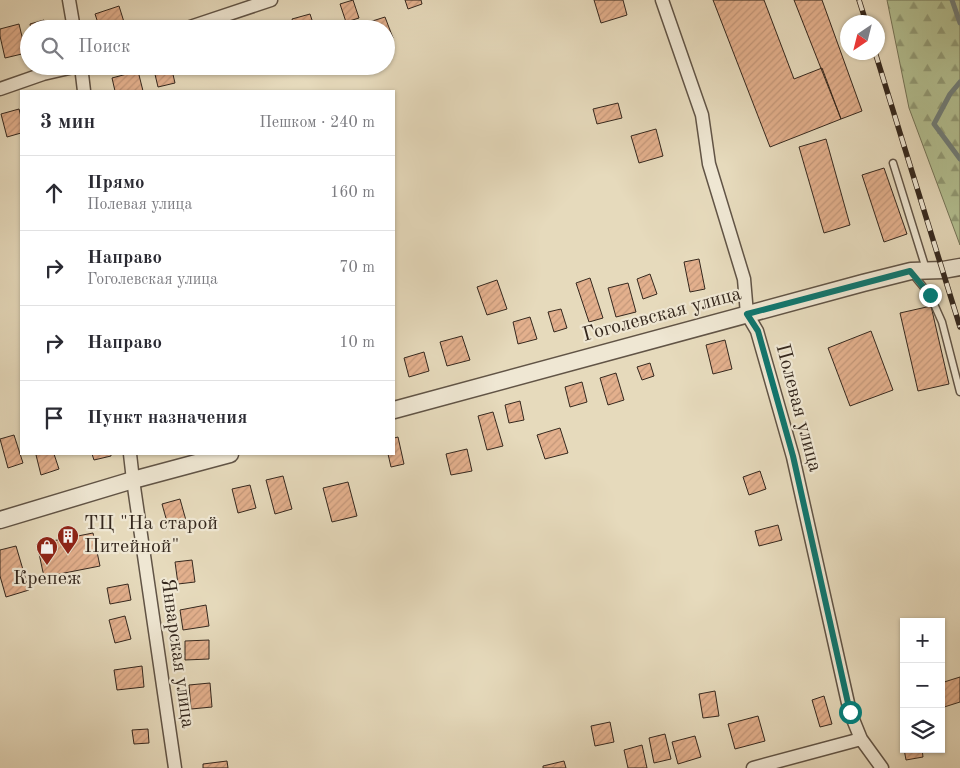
<!DOCTYPE html>
<html lang="ru">
<head>
<meta charset="utf-8">
<style>
	body { margin:0; font-family:"Old Standard TT",serif; background:#f2f2f3; color:#2b2b33 }
	.controls { position:absolute; right:15px; bottom:15px; display:grid; overflow:hidden; border-radius:0px; box-shadow:0 1px 4px #0004 }
	.controls button { width:45px; height:45px; display:grid; place-items:center; padding:0; border:0; border-bottom:1px solid #e1e1e2; background:#fff; color:#2b2b33; font:25px sans-serif }
	.compass { position:absolute; left:840px; top:15px; width:45px; height:45px; border-radius:50%; background:#fff; box-shadow:0 1px 4px #0004; rotate:215deg }
	.stop { position:absolute; width:15px; height:15px; margin:-11px; border:4px solid #0f766e; border-radius:50%; background:#fff }
	.stop.end { background:#0f766e; border-color:#fff; box-shadow:0 1px 5px #0008 }
	.list { margin:0; padding:0; list-style:none }
	h2 { display:flex; justify-content:space-between; align-items:center; height:65px; margin:0; padding:0 20px; font-size:21px }
	h2 small { font-size:16px; font-weight:400; color:#7c7c81 }
	.list li { display:grid; grid-template-columns:32px 1fr auto; gap:15px; align-items:center; box-sizing:border-box; height:75px; padding:0 20px; border-top:1px solid #e1e1e2 }
	.list b { display:block; font-size:19px; white-space:nowrap }
	.list p { margin:0; font-size:16px; white-space:nowrap; color:#7c7c81 }
	.list em { font-size:16px; font-style:normal; color:#7c7c81 }
	.icon { flex:none; width:28px; height:28px; fill:none; stroke:currentColor; stroke-width:2; stroke-linecap:round; stroke-linejoin:round }
	.map { position:relative; flex:none; width:960px; height:768px; overflow:hidden }
	.search { position:absolute; background:#fff; box-shadow:0 1px 4px #0004; left:20px; top:20px; width:375px; height:55px; display:flex; align-items:center; gap:12px; box-sizing:border-box; padding:0 18px; border-radius:28px; color:#7c7c81; font-size:19px }
	.panel { position:absolute; background:#fff; box-shadow:0 1px 4px #0004; left:20px; top:90px; width:375px; height:365px; border-radius:0px }
	.map>svg:first-child { display:block }
	.forest { fill:url(#forest-firs); stroke:#747458 }
	.lines { fill:none; stroke-linecap:round; stroke-linejoin:round }
	.stream { stroke:#717f7b; stroke-width:5 }
	.building { fill:url(#building-hatch); stroke:#35281e }
	.service-casing { stroke:#615446; stroke-width:9 }
	.minor-casing { stroke:#615446; stroke-width:15 }
	.tertiary-casing { stroke:#615446; stroke-width:19 }
	.service { stroke:#efe7d3; stroke-width:6 }
	.minor { stroke:#efe7d3; stroke-width:12 }
	.tertiary { stroke:#efe7d3; stroke-width:16 }
	.rail-casing { stroke:#35281e; stroke-width:5.5 }
	.rail { stroke:#efe7d3; stroke-width:4; stroke-dasharray:11; stroke-linecap:butt }
	.route { stroke:#0f766e; stroke-width:6 }
	.labels { text-anchor:middle; dominant-baseline:central; stroke-width:4.5; stroke-linejoin:round; paint-order:stroke }
	.street-label { font-size:20px; fill:#35281e; stroke:#efe7d3 }
	.poi-label { font-size:20px; fill:#35281e; stroke:#efe7d3; text-anchor:start }
</style>
</head>
<body>
<div class="map">
<svg width="960" height="768" viewBox="0 0 960 768">
	<defs>
		<pattern id="forest-firs" width="22" height="20" patternUnits="userSpaceOnUse" patternTransform="scale(1.25)"><rect width="22" height="20" fill="#b3c092"/><path d="M5 1l3.5 6h-7zM16 11l3.5 6h-7z" fill="#929c77"/></pattern>
		<pattern id="building-hatch" width="6" height="6" patternUnits="userSpaceOnUse" patternTransform="scale(1.25)"><rect width="6" height="6" fill="#e3b08d"/><path d="M-1 1l2-2M0 6l6-6M5 7l2-2" fill="none" stroke="#c39779"/></pattern>
	</defs>
	<rect width="100%" height="100%" fill="#e6dabc"/>
	<filter id="stains"><feTurbulence type="fractalNoise" baseFrequency=".004" numOctaves="4"/><feColorMatrix values="0 0 0 0 .2 0 0 0 0 .09 0 0 0 0 .02 0 0 0 .5 -.17"/></filter>
	<radialGradient id="worn" r=".72"><stop offset=".6" stop-color="#630" stop-opacity="0"/><stop offset="1" stop-color="#630" stop-opacity=".3"/></radialGradient>
	<path class="forest" d="M887 0H960V245L909 108Z"/>
	<g class="lines">
		<path class="stream" d="M952 0 960 23
			M960 82 950 94 934 124 960 159"/>
	</g>
	<path class="building" d="M353 0 359 18 346 22 340 4Z
		M405 0H421L422 4 408 9Z
		M594 0H623L627 15 601 23Z
		M713 0H764L794 79 822 68 841 119 770 147Z
		M794 0H822L862 111 841 119Z
		M119 6 124 22 100 29 95 14Z
		M310 14 315 29H295L292 19Z
		M385 17 393 38 386 41V29H368L366 23Z
		M44 20 46 29H31L30 24Z
		M288 22 290 29H275L274 26Z
		M19 24 26 53 5 58 0 36V29Z
		M153 66H171L175 83 158 87Z
		M138 71 143 91H115L112 78Z
		M618 103 622 118 597 124 593 109Z
		M19 109 21 117V133L7 137 1 114Z
		M656 129 663 156 639 163 631 136Z
		M826 139 850 225 824 233 799 147Z
		M884 168 907 234 884 242 862 175Z
		M699 259 705 289 690 292 684 262Z
		M650 274 657 294 643 299 637 279Z
		M590 278 603 318 589 322 576 283Z
		M497 280 507 309 487 315 477 287Z
		M628 283 636 312 616 317 608 288Z
		M931 306 949 384 918 391 900 313Z
		M561 309 567 328 554 332 548 312Z
		M530 317 537 339 518 344 513 322Z
		M871 331 893 390 850 406 828 348Z
		M462 336 470 360 447 366 440 342Z
		M725 340 732 369 713 374 706 345Z
		M424 352 429 371 409 377 404 358Z
		M650 363 654 376 642 380 637 367Z
		M616 373 624 400 608 405 600 378Z
		M582 382 587 402 570 407 565 387Z
		M520 401 524 420 509 423 505 405Z
		M493 412 503 446 487 450 478 416Z
		M560 428 568 453 545 459 537 435Z
		M14 435 23 463 8 468 0 439Z
		M398 437 404 464 391 467 388 454H394V438Z
		M467 449 472 471 451 475 446 454Z
		M40 454H54L59 469 41 475 36 455Z
		M92 454H111V456L94 460Z
		M760 471 766 489 749 495 743 477Z
		M283 476 292 509 275 514 266 480Z
		M348 482 357 516 332 522 323 488Z
		M250 485 256 508 238 513 232 489Z
		M180 499 187 524 169 529 162 504Z
		M778 525 782 540 759 546 755 531Z
		M93 533 100 566 44 577 37 544Z
		M16 546 29 590 6 597 0 576V550Z
		M192 560 195 582 178 584 175 562Z
		M128 584 131 600 110 604 107 588Z
		M206 605 209 626 183 630 180 610Z
		M125 616 131 639 115 643 109 620Z
		M209 640V659L185 660V641Z
		M142 666 144 687 117 690 114 670Z
		M960 677V702L941 708V683Z
		M210 683 212 707 191 709 189 685Z
		M715 691 719 716 703 718 699 694Z
		M824 696 832 724 820 727 812 700Z
		M758 716 765 741 735 749 728 724Z
		M610 722 614 742 595 746 591 726Z
		M148 729 149 743 134 744 132 730Z
		M665 734 671 759 654 763 649 738Z
		M695 736 701 757 678 764 672 742Z
		M642 745 647 768H628L624 750Z
		M904 749H922L923 757 906 760Z
		M227 761 228 768H203V764Z
		M564 761 566 768H543V766Z"/>
	<g class="lines">
		<g class="service-casing">
			<path id="service" d="M893 163 926 269
				M911 272 930 295 942 322 960 392"/>
		</g>
		<g class="minor-casing">
			<path id="minor" d="M69 0 74 29
				M662 0 702 115 709 164 744 279 747 314 757 331 793 457 850 712 861 739 882 768
				M184 29 271 0
				M81 66 84 91
				M0 89 43 74 78 66
				M130 454 133 480 175 768
				M753 768 861 739"/>
		</g>
		<g class="tertiary-casing">
			<path id="tertiary" d="M394 410 863 283 911 271 943 270 960 267
				M0 520 133 480 230 454"/>
		</g>
		<use href="#service" class="service"/>
		<use href="#minor" class="minor"/>
		<use href="#tertiary" class="tertiary"/>
		<g class="rail-casing">
			<path id="rail" d="M859 0 866 22
				M875 52 960 327"/>
		</g>
		<use href="#rail" class="rail"/>
	</g>
	<g class="lines">
		<path class="route" d="M850 712 793 456 758 331 747 314 910 271 930 295"/>
	</g>
	<defs>
		<g id="building-pin" transform="scale(1.125)"><path d="M0 17L-7.5 6A9.5 9.5 0 1 1 7.5 6Z" fill="#8f2418" stroke="#efe7d3"/><path d="M-4-6H4V6H1V3H-1V6H-4ZM-2.5-4.3h1.7v1.8h-1.7ZM.8-4.3h1.7v1.8H.8ZM-2.5-1h1.7V.8h-1.7ZM.8-1h1.7V.8H.8Z" fill="#fff"/></g>
		<g id="shop-pin" transform="scale(1.125)"><path d="M0 17L-7.5 6A9.5 9.5 0 1 1 7.5 6Z" fill="#8f2418" stroke="#efe7d3"/><path d="M-5-2.5h2.3a2.7 3.5 0 0 1 5.4 0H5L5.5 6h-11ZM-1.5-2.5h3a1.5 2.3 0 0 0-3 0Z" fill="#fff"/></g>
	</defs>
	<g fill-rule="evenodd">
		<use href="#building-pin" x="68" y="536"/>
		<use href="#shop-pin" x="47" y="547"/>
	</g>
	<g class="labels">
		<g class="street-label">
			<text transform="translate(662 315) rotate(-15)">Гоголевская улица</text>
			<text transform="translate(798 408) rotate(75)">Полевая улица</text>
			<text transform="translate(177 653) rotate(82)">Январская улица</text>
		</g>
		<g class="poi-label">
			<text x="84" y="524">ТЦ "На старой<tspan x="84" dy="23">Питейной"</tspan></text>
			<text x="47" y="579" text-anchor="middle">Крепеж</text>
		</g>
	</g>
	<rect width="100%" height="100%" filter="url(#stains)"/>
	<rect width="100%" height="100%" fill="url(#worn)"/>
</svg>
<div class="controls">
<button>+</button>
<button>−</button>
<button><svg class="icon" aria-label="layers" viewBox="0 0 24 24"><path d="M12 4l9 5-9 5-9-5zM3 14l9 5 9-5"/></svg></button>
</div>
<svg class="compass" viewBox="-18 -18 36 36"><path d="M0-13l5 13h-10z" fill="#e53935"/><path d="M0 13l5-13h-10z" fill="#7c7c81"/></svg>
<div class="stop" style="left:850px;top:712px"></div>
<div class="stop end" style="left:930px;top:295px"></div>
<div class="search"><svg class="icon" aria-label="search" viewBox="0 0 24 24"><circle cx="10" cy="10" r="6"/><path d="M15 15l6 6"/></svg>Поиск</div>
<section class="panel">
<h2>3 мин<small>Пешком · 240 m</small></h2>
<ul class="list">
<li><svg class="icon" aria-label="ahead" viewBox="0 0 24 24"><path d="M12 20V5M6 11l6-6 6 6"/></svg><div><b>Прямо</b><p>Полевая улица</p></div><em>160 m</em></li>
<li><svg class="icon" aria-label="right" viewBox="0 0 24 24"><path d="M7 20v-9h11M14 6l5 5-5 5"/></svg><div><b>Направо</b><p>Гоголевская улица</p></div><em>70 m</em></li>
<li><svg class="icon" aria-label="right" viewBox="0 0 24 24"><path d="M7 20v-9h11M14 6l5 5-5 5"/></svg><div><b>Направо</b></div><em>10 m</em></li>
<li><svg class="icon" aria-label="arrive" viewBox="0 0 24 24"><path d="M6 21V4h12l-3 4 3 4H6"/></svg><div><b>Пункт назначения</b></div></li>
</ul>
</section>
</div>
</body>
</html>
